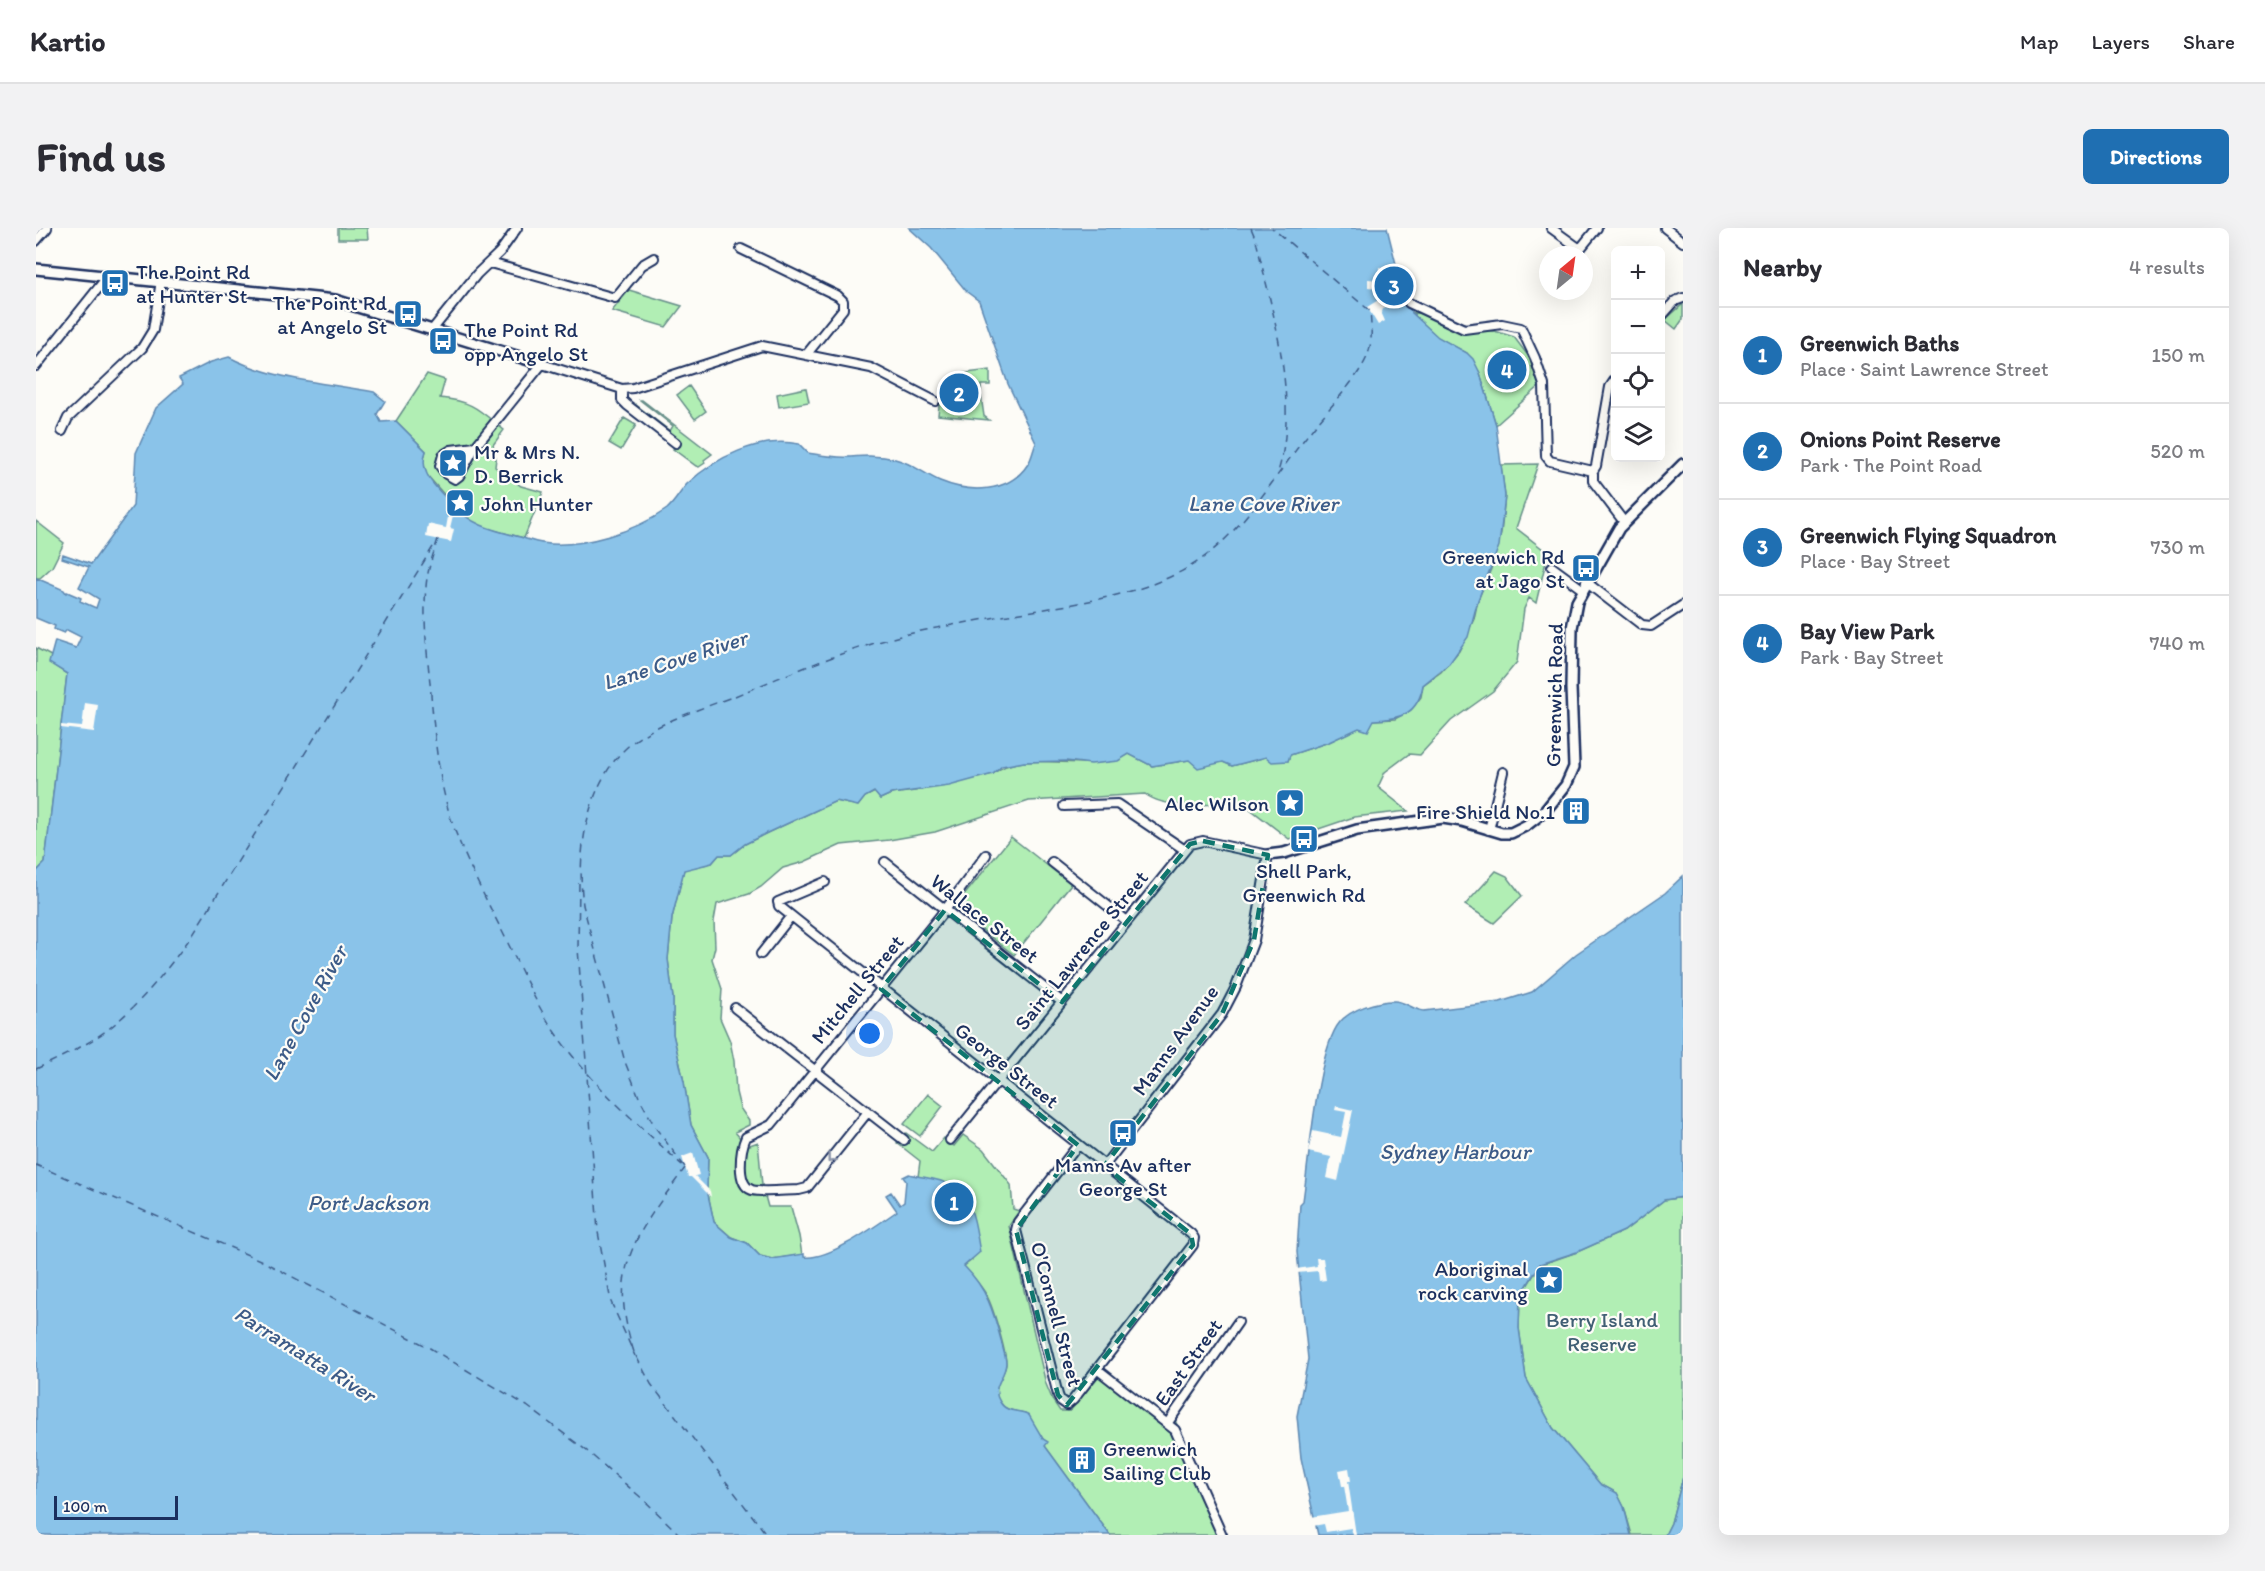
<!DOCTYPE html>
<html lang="en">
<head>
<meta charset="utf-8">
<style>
	body { margin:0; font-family:Itim,sans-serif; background:#f2f2f3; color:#2b2b33 }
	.controls { position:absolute; right:18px; top:18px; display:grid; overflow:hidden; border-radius:9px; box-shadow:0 6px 24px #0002 }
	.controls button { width:54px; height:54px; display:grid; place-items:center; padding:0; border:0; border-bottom:2px solid #e1e1e2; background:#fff; color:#2b2b33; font:30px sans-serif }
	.compass { position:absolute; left:1503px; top:18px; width:54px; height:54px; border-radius:50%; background:#fff; box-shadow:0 6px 24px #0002; rotate:29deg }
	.scale { position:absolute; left:18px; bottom:15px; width:124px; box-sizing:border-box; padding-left:6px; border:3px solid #1b2f5e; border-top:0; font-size:16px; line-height:21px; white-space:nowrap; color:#1b2f5e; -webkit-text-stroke:4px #fdfcf7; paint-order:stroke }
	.you { position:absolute; left:834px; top:806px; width:21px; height:21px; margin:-15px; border:4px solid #fff; border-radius:50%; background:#1a73e8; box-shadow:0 0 0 9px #1a73e833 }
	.badge { display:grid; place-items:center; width:39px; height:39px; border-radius:50%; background:#1f6fb2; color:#fff; font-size:20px; font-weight:700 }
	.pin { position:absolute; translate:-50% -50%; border:3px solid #fff; box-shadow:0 2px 6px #0006 }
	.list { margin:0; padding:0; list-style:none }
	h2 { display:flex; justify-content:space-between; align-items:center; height:78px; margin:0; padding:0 24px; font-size:26px }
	h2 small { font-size:20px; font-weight:400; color:#7c7c81 }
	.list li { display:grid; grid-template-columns:39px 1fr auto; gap:18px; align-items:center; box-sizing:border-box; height:96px; padding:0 24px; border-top:2px solid #e1e1e2 }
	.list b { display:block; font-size:22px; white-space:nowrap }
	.list p { margin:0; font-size:20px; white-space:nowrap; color:#7c7c81 }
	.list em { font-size:20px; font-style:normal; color:#7c7c81 }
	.icon { flex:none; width:33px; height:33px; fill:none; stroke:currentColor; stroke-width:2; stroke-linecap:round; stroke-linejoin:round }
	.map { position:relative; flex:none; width:1647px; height:1307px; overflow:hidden; border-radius:9px }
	header { display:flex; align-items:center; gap:36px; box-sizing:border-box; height:84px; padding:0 30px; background:#fff; border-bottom:2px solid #e1e1e2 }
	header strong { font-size:28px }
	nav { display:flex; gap:33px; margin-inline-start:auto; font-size:21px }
	.intro { display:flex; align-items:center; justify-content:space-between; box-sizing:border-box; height:144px; padding:0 36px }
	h1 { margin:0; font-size:42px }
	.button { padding:15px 27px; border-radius:9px; background:#1f6fb2; color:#fff; font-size:21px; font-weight:700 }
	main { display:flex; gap:36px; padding:0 36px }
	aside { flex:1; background:#fff; border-radius:9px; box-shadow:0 6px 24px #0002 }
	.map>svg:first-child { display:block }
	.green { fill:#b1eeb4; stroke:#668e89; stroke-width:1.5 }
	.water { fill:#8ac3e9; stroke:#5e88b1; stroke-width:1.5 }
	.pier { fill:#fdfcf7 }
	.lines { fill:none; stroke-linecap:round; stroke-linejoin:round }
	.ferry { stroke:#3c5b88; stroke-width:1.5; stroke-dasharray:8 6; stroke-linecap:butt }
	.minor-casing { stroke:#1b2f5e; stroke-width:12 }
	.tertiary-casing { stroke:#1b2f5e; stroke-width:14 }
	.minor { stroke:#fdfcf7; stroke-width:8 }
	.tertiary { stroke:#fdfcf7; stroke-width:9 }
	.oneway { stroke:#8c96aa }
	.marked { fill:#0f766e; fill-opacity:0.2; stroke:#0f766e; stroke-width:4.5; stroke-dasharray:12 8; stroke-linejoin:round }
	.labels { text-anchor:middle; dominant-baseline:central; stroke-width:4.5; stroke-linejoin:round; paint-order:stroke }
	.poi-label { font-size:21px; fill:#1b2f5e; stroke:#fdfcf7; text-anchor:start }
	.street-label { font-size:21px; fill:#1b2f5e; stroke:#fdfcf7 }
	.park-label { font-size:21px; fill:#405f74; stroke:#fdfcf7 }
	.water-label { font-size:22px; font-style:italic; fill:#3c5b88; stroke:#fdfcf7 }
</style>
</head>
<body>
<header>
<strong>Kartio</strong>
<nav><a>Map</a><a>Layers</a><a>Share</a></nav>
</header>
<div class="intro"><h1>Find us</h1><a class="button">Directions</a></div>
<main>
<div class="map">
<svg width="1647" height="1307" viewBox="0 0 1647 1307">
	<rect width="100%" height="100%" fill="#fdfcf7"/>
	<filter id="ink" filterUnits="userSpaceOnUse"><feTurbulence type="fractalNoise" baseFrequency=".0167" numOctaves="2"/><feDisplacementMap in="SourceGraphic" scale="12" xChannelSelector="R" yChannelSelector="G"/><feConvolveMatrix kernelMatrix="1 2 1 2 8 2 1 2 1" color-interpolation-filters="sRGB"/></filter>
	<g filter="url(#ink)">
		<path class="green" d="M302 0H331L332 11H302Z
			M593 62 646 78 630 99 576 83Z
			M1647 76V91L1640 101 1629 92Z
			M1375 84 1399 88 1425 98 1462 104 1478 109 1496 133 1505 157 1460 197 1444 145 1431 125 1401 109Z
			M954 142V157H945V162L940 163 941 168H945L948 188 953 192 902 187 905 161 917 160 923 146Z
			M391 146 409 152 404 170C437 173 443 182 468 202L457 217 460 230 459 239 485 258 507 264 488 310 442 298 419 279 390 246 387 233 390 223 360 193Z
			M653 158 670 183 659 191 641 167Z
			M770 160 773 174 743 179 741 166Z
			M604 172H606L676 226 668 232 669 235 663 239 660 238 637 221 639 218 597 179 599 176 634 203 637 198Z
			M588 190 600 197 585 222 573 215Z
			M1502 236 1480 300 1512 325 1500 375 1493 370 1488 381 1481 434 1457 463 1415 493 1384 527 1373 526 1349 544 1342 559 1372 583 1318 589 1253 611 1205 574C1177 576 1132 583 1109 566L993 573 899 604 853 612 805 617 768 634 747 640 725 659 713 666 681 676 678 693 679 719 676 731 686 761 684 790 694 813 698 833 700 864 704 880 713 893V897L699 904 711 918 722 914 726 957 732 979H755L763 1008 766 1027 736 1031 724 1028 711 1015 695 1009 678 994 671 962 672 929 655 897 648 854 637 806V770L632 731 636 690 648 641 676 635 683 627H695L709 616 733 604 800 573 822 578 829 569 839 564 844 571 855 566 879 563 957 546C988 518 1057 549 1093 526L1116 538 1153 532 1187 534 1196 538 1230 529 1252 533 1254 527 1293 514 1338 492 1359 491 1375 482 1385 469 1387 457 1405 444 1423 423 1438 391 1442 372 1455 341 1465 306 1469 268 1465 237Z
			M0 293 28 315 16 339 4 350H0Z
			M0 420 15 428 14 435 31 446 9 635 0 644Z
			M975 609 1035 656 978 727 918 680Z
			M1460 643 1471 648 1486 668 1458 695 1429 677Z
			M892 866 907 878 884 908 868 896Z
			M870 905 896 924 908 910 918 918 927 907 947 921 975 957 977 981 983 983 973 998 1010 1156 1017 1173 1024 1183H1034L1063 1148 1126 1197 1138 1190 1191 1307H1074L1009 1218 1007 1211 989 1185C978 1183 968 1183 962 1171 955 1156 969 1149 970 1136 970 1123 957 1079 951 1068 945 1057 935 1047 928 1038L936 1032 913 956 882 949 884 933 861 915Z
			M1647 969V1249L1635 1295 1629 1307H1596L1588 1279 1581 1265 1564 1256 1517 1200 1490 1150 1483 1100 1484 1069 1504 1037 1541 1024 1588 1003 1628 972Z"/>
		<path class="water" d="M873 0H1351L1364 52 1375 84 1402 109 1431 125 1437 131 1444 145 1460 197 1469 268 1463 318 1442 372 1432 409 1413 436 1387 457C1382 486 1365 491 1338 492L1332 503 1323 500 1293 514 1254 527 1252 533 1236 534 1230 529 1196 538 1187 534 1162 540 1153 532 1116 538 1093 526 1082 533 1055 536 1030 533 988 534 966 538 957 546 913 558 855 566 844 571 838 564 829 569 822 578 800 573 733 604 709 616 695 627H683L676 635 648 642 636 690 632 731 637 770V806L648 854 655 897 672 929 671 962 678 994 695 1009 711 1015 724 1028 736 1031 768 1026V1029C792 1033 841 997 861 983L850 967 855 964 864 977 868 974 870 953 867 949 873 946C886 950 903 950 914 957 939 971 939 999 944 1024L928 1038C951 1061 957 1082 965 1112 966 1119 970 1128 970 1135 969 1151 954 1158 964 1174 971 1186 983 1181 993 1187L1007 1211 1012 1214 1009 1218 1074 1307H0V644L9 635 31 446 13 435 19 413 40 420 45 409 31 402 28 405 18 401 19 398 0 390V350L28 362 30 365 31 364 45 370 44 373 60 380 63 371 43 359 53 339 26 330 27 326 55 336 97 278 100 225 120 180 147 156 143 150 175 134 193 129C237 152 289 155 338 164L349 173 341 186 345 194 360 193 390 223C382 245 401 261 416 276 436 298 457 302 484 309 491 311 499 314 506 315 544 321 600 303 631 281 639 274 644 264 651 256 680 229 723 208 763 216L772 225C785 227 800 230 813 229 829 228 842 227 859 231 876 235 888 246 904 253 933 265 973 266 992 236 996 230 997 222 1000 215L972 156 943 73 931 64 895 20Z
			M1647 648V969L1628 972 1588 1003 1541 1024 1504 1036 1484 1069 1483 1100 1490 1150 1517 1200 1564 1256 1581 1265 1588 1279 1595 1307H1282L1265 1230 1261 1188 1272 1131 1261 1024 1264 976 1267 973C1273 933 1281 821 1304 794 1315 781 1340 773 1358 773 1369 773 1377 782 1388 783L1464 774 1496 764 1540 726 1629 665Z
			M1647 1249V1307H1629L1635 1295Z"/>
		<path class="pier" d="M1343 39 1362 42 1373 77 1364 76 1346 81 1345 84 1349 93 1342 97 1331 79 1344 71 1341 66 1342 60 1332 59V51L1343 52Z
			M414 278 419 279 414 300 418 301 415 314 390 309 392 296 410 300Z
			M49 475 62 477 58 504 25 500V497L46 499Z
			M1300 878 1317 882 1302 953 1291 950 1295 929 1272 924 1277 903 1305 909 1310 884 1299 882Z
			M657 925 663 947 659 948 674 963 675 969 655 949H652L646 929Z
			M1280 1030H1287L1290 1052 1283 1053 1282 1043 1261 1045 1260 1041 1281 1038Z
			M1313 1240 1315 1253H1312L1320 1307H1317L1315 1300 1290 1304 1288 1296 1277 1298 1275 1289 1312 1283 1308 1258H1306L1303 1242Z"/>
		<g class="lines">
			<path class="ferry" d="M1215 0 1220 12C1236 83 1264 173 1242 244
				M402 311C397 327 391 343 390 359 387 391 391 423 394 455 398 501 401 549 416 594 429 632 449 669 467 705 484 739 499 775 520 806 555 856 602 896 646 937
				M543 655 542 720 562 1004 575 1074 599 1128
				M0 841C26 829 60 813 81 794 110 769 132 740 155 709L400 314
				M0 937 224 1032 392 1119 491 1178 551 1223 609 1273 644 1307
				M649 939 619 899 603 869 589 834 547 677C540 620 552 543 604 509 632 491 667 480 699 468 761 442 823 416 890 402 927 395 965 388 1003 382 1049 374 1097 367 1140 346 1199 318 1231 258 1270 209 1286 187 1324 150 1332 126 1337 112 1335 97 1334 83L1236 0
				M598 1124C570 1039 601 1006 649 940
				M600 1128 615 1156 731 1307"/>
			<g class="minor-casing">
				<path id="minor" d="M1515 0 1544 21 1561 0
					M1629 0 1647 14
					M0 13 11 0
					M705 21 802 68 807 73V81L770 127
					M454 35 579 70 606 37 618 30
					M1373 75 1428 101 1466 96 1485 100 1499 130 1508 157 1510 228 1514 233 1557 243V253L1588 294
					M1624 90 1639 73 1647 70
					M396 102 441 46 464 24 481 0
					M0 138 72 48
					M586 161V172L591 177 640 215
					M26 203 32 190 106 120 117 102 125 53
					M439 219 415 222 407 227 404 238 410 246 419 251 423 248 439 219 506 136 586 161 597 160 726 118 835 140 899 173
					M1557 243 1560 238 1574 159 1580 150
					M1516 339 1546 361
					M1550 354 1606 397 1615 398 1647 377
					M1028 578 1081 576 1149 622
					M1453 602 1467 544
					M849 634 1026 774
					M1016 634 1091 693
					M789 654 742 674 743 678 1155 1006 1158 1010 1157 1017 1037 1172 1031 1177 1024 1172 1022 1167 980 1002 982 994 1042 917
					M725 726 755 688
					M699 780 868 912
					M831 885 771 960 763 962C751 962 726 965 716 962 699 956 705 920 710 909L735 897 740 891 909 682 950 627
					M914 912 1154 616 1167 613 1232 627 1218 712 1200 759 1186 786 1068 938
					M1061 1141 1139 1202 1186 1307
					M1131 1196 1202 1094"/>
			</g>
			<g class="tertiary-casing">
				<path id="tertiary" d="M0 41 299 72 506 136
					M1232 627 1248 625 1321 602 1407 590 1426 593 1466 605H1475L1491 597 1509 583 1530 557 1538 539 1535 460 1536 400 1541 374 1583 300 1647 236"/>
			</g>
			<use href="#minor" class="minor"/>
			<use href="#tertiary" class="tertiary"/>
		</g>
		<defs><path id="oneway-chevron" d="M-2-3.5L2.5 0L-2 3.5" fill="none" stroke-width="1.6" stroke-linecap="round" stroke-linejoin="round" transform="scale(1.5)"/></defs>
		<use class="oneway" href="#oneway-chevron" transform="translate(795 931) rotate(128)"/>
	</g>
	<path class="marked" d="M1167 613 1232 627 1218 712 1186 786 1068 938 1155 1006 1157 1017 1031 1177 1022 1167 980 1002 1042 917 845 761 909 682 1026 774 1154 616Z"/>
	<defs>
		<g id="bus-square" transform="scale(1.5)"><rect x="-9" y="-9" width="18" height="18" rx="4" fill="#1f6fb2" stroke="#fdfcf7"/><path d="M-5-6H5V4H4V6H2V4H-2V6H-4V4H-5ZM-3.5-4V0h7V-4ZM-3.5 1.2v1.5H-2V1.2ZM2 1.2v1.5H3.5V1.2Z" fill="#fff"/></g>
		<g id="sight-square" transform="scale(1.5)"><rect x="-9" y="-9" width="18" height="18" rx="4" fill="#1f6fb2" stroke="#fdfcf7"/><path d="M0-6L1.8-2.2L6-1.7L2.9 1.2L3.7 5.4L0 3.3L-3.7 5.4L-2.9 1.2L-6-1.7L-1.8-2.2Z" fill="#fff"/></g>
		<g id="building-square" transform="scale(1.5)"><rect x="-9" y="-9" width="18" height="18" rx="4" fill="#1f6fb2" stroke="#fdfcf7"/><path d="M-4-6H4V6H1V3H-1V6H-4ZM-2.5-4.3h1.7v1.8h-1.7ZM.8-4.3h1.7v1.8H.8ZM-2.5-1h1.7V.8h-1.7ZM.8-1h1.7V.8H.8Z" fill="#fff"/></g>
	</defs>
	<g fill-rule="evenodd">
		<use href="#bus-square" x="79" y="55"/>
		<use href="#bus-square" x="372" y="86"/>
		<use href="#bus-square" x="407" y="113"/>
		<use href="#sight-square" x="417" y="235"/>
		<use href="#sight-square" x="424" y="275"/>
		<use href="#bus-square" x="1550" y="340"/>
		<use href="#sight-square" x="1254" y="575"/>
		<use href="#building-square" x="1540" y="583"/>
		<use href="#bus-square" x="1268" y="611"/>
		<use href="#bus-square" x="1087" y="905"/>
		<use href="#sight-square" x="1513" y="1052"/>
		<use href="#building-square" x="1046" y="1232"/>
	</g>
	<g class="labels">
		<g class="poi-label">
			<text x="100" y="43">The Point Rd<tspan x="100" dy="24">at Hunter St</tspan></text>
			<text x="351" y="74" text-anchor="end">The Point Rd<tspan x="351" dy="24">at Angelo St</tspan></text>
			<text x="428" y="101">The Point Rd<tspan x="428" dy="24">opp Angelo St</tspan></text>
			<text x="438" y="223">Mr &amp; Mrs N.<tspan x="438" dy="24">D. Berrick</tspan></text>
			<text x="445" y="275">John Hunter</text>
			<text x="1529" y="328" text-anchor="end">Greenwich Rd<tspan x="1529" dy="24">at Jago St</tspan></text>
			<text x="1233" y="575" text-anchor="end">Alec Wilson</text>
			<text x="1519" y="583" text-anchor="end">Fire Shield No.1</text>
			<text x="1268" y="642" text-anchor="middle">Shell Park,<tspan x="1268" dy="24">Greenwich Rd</tspan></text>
			<text x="1087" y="936" text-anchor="middle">Manns Av after<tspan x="1087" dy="24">George St</tspan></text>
			<text x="1492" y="1040" text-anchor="end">Aboriginal<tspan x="1492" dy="24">rock carving</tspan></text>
			<text x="1067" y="1220">Greenwich<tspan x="1067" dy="24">Sailing Club</tspan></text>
		</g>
		<g class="street-label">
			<text transform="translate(1518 467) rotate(-89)">Greenwich Road</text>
			<text transform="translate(949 690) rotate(38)">Wallace Street</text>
			<text transform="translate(1045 722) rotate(-51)">Saint Lawrence Street</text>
			<text transform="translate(821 761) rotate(-51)">Mitchell Street</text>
			<text transform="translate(1139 812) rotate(-54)">Manns Avenue</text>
			<text transform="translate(971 837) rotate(38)">George Street</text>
			<text transform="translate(1021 1086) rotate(75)">O'Connell Street</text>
			<text transform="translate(1152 1134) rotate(-55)">East Street</text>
		</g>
		<g class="park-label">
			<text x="1566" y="1091">Berry Island<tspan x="1566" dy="24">Reserve</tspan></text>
		</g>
		<g class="water-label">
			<text x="1227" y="275">Lane Cove River</text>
			<text transform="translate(639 432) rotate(-18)">Lane Cove River</text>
			<text transform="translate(269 785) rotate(-61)">Lane Cove River</text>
			<text x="1419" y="923">Sydney Harbour</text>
			<text x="332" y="974">Port Jackson</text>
			<text transform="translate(269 1126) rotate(32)">Parramatta River</text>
		</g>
	</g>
</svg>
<div class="controls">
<button>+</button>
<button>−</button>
<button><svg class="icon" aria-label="locate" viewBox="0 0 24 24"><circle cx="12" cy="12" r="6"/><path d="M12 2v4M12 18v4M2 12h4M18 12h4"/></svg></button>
<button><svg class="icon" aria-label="layers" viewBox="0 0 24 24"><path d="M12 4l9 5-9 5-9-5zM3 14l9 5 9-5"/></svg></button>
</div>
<svg class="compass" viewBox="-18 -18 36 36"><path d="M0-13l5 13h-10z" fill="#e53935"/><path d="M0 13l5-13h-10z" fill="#7c7c81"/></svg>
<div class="scale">100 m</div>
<div class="you"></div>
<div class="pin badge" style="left:918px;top:974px">1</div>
<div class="pin badge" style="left:923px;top:165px">2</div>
<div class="pin badge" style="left:1358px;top:58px">3</div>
<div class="pin badge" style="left:1471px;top:142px">4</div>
</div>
<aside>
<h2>Nearby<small>4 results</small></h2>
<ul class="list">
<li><span class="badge">1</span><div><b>Greenwich Baths</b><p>Place · Saint Lawrence Street</p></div><em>150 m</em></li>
<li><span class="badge">2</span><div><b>Onions Point Reserve</b><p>Park · The Point Road</p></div><em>520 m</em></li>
<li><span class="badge">3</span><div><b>Greenwich Flying Squadron</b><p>Place · Bay Street</p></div><em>730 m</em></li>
<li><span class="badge">4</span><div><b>Bay View Park</b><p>Park · Bay Street</p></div><em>740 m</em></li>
</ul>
</aside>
</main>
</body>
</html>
